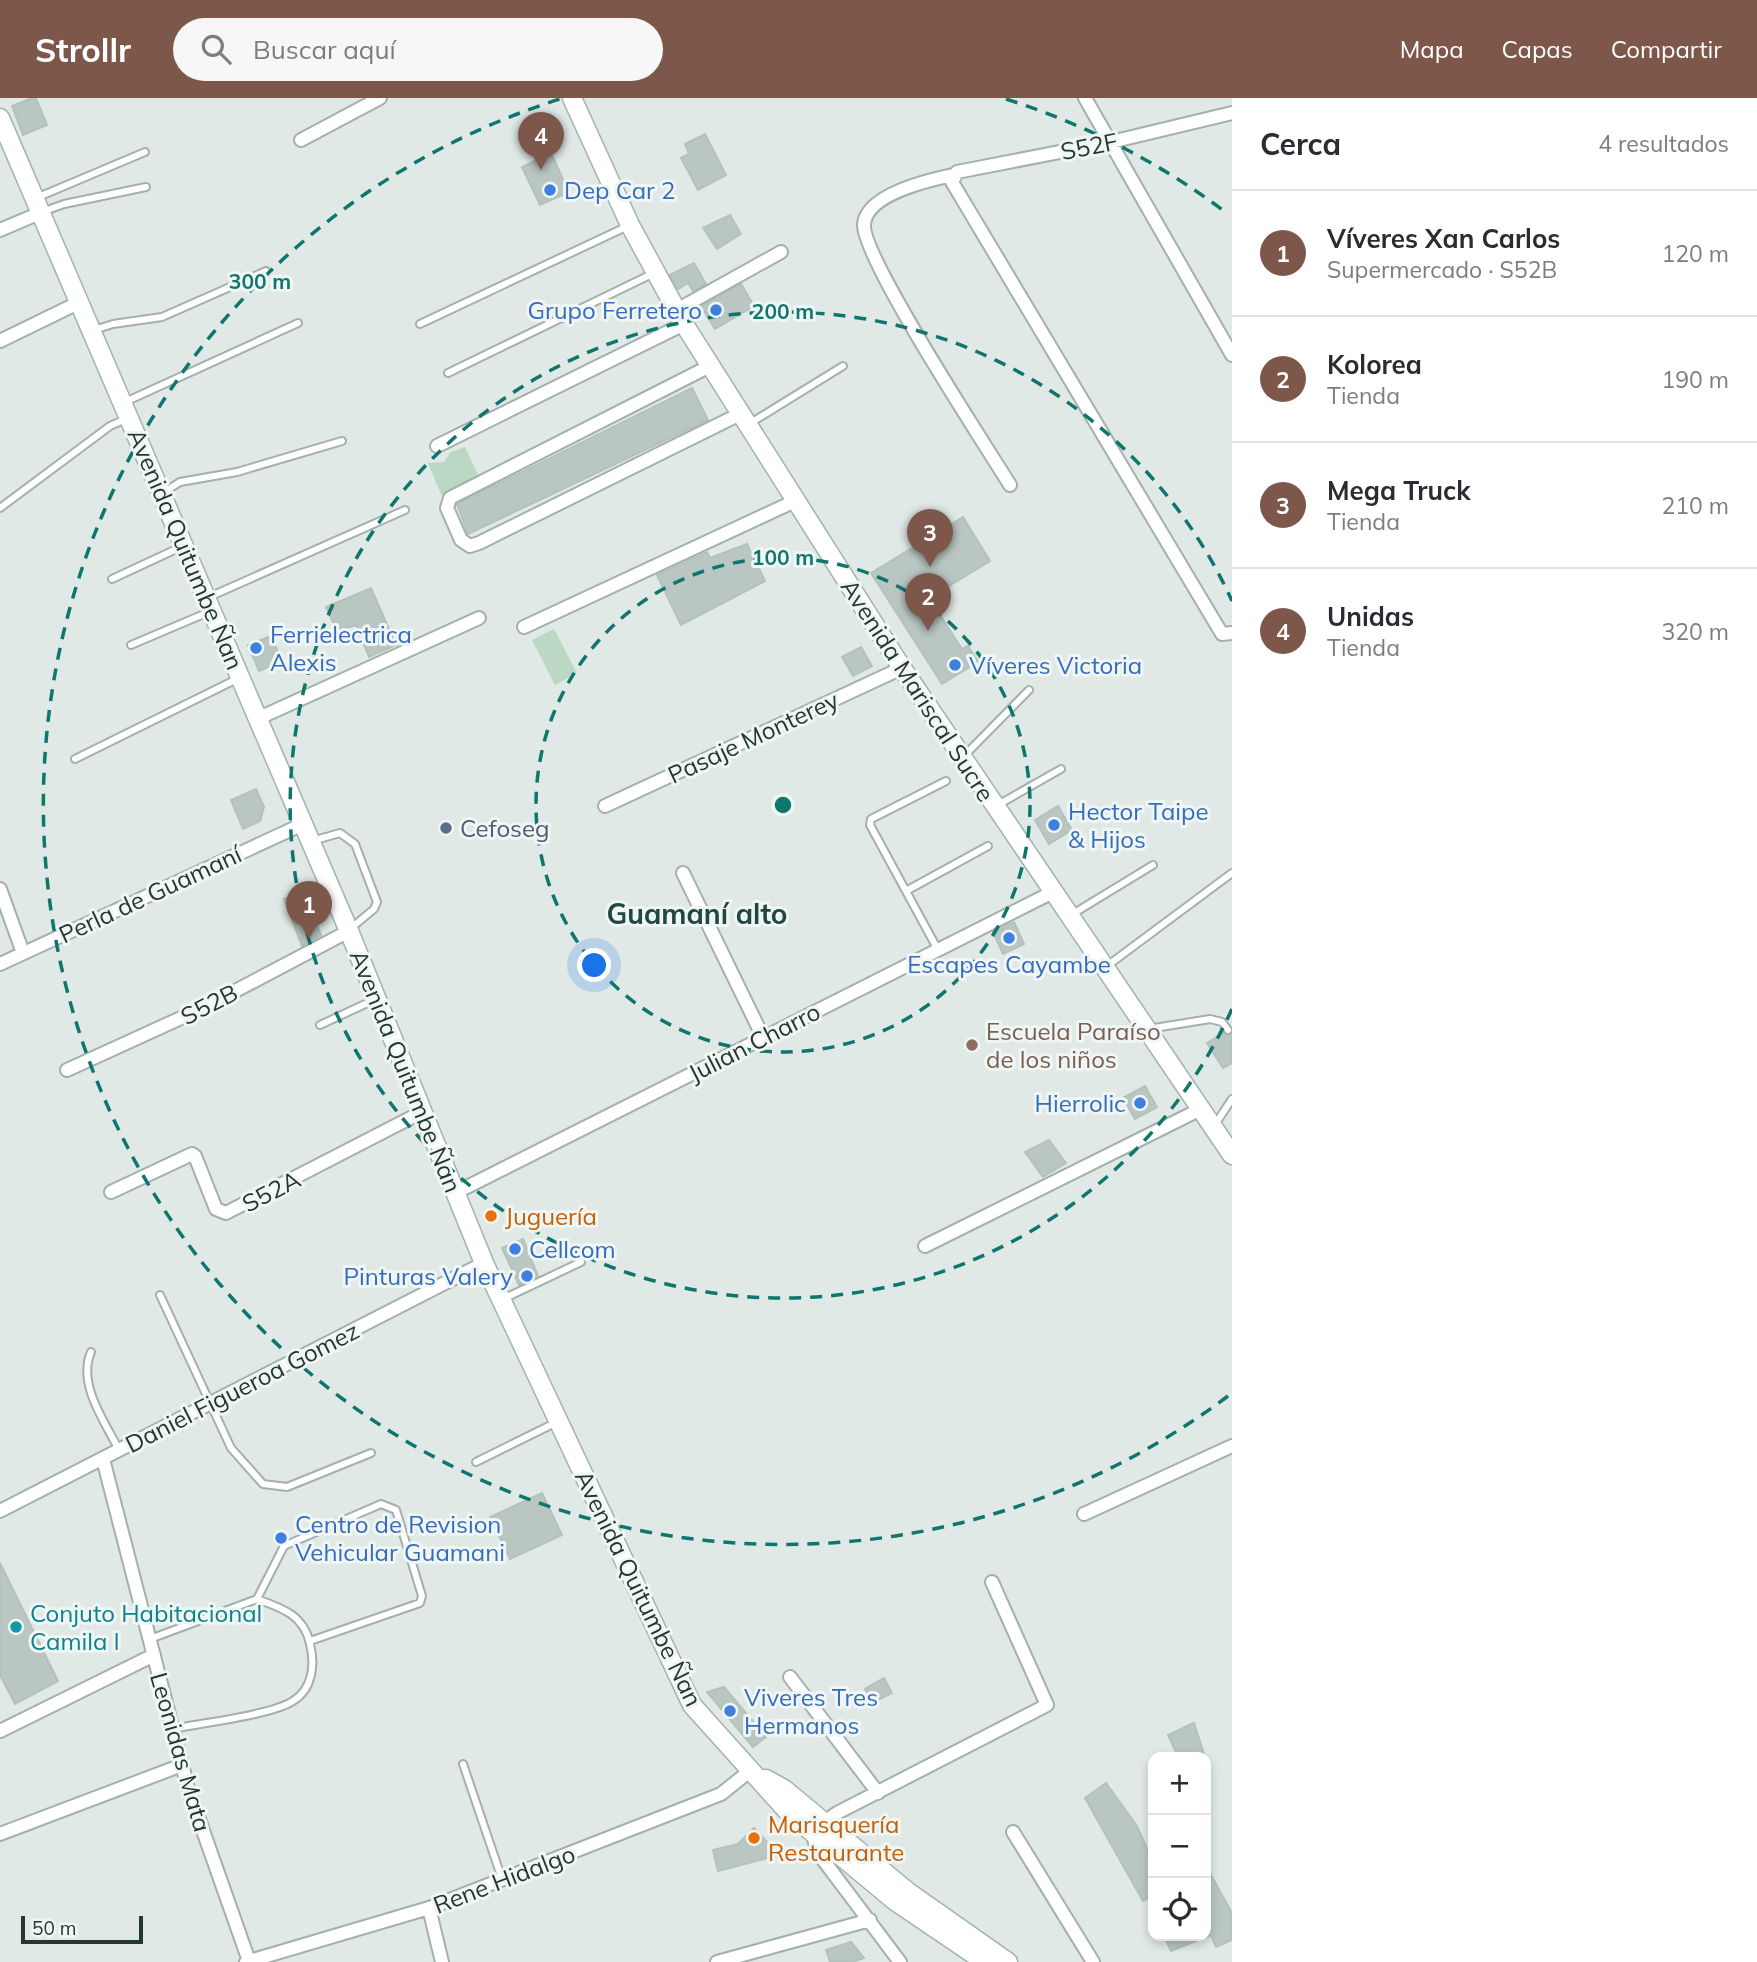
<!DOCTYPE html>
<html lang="es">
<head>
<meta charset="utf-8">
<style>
	body { margin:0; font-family:Mulish,sans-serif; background:#f7f7f7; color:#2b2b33 }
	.controls { position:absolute; right:21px; bottom:21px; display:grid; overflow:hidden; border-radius:14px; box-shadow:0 4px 10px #0003 }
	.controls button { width:63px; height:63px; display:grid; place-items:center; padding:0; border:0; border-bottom:2px solid #e1e1e2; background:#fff; color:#2b2b33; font:35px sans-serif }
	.scale { position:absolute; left:21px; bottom:18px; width:122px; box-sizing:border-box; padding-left:7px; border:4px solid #233733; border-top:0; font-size:19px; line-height:24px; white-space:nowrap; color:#233733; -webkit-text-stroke:5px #f0f6f3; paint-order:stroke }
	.you { position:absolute; left:595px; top:868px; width:24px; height:24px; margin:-18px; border:5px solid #fff; border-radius:50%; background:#1a73e8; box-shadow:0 0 0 10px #1a73e833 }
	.badge { display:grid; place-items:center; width:46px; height:46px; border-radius:50%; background:#7d584a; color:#fff; font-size:23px; font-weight:700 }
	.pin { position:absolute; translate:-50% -58px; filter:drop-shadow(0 2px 4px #0008) }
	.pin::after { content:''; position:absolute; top:37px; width:24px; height:21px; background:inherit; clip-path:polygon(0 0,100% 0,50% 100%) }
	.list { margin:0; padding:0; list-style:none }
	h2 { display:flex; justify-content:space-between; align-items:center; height:91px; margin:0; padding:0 28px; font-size:30px }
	h2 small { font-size:23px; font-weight:400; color:#7c7c81 }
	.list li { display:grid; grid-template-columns:46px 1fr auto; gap:21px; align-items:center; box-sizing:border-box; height:126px; padding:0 28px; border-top:2px solid #e1e1e2 }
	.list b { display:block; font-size:26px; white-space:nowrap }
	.list p { margin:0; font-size:23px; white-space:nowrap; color:#7c7c81 }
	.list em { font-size:23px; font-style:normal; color:#7c7c81 }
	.icon { flex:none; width:38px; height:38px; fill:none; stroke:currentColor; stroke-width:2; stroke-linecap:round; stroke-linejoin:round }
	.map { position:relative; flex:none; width:1232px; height:1864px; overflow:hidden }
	header { display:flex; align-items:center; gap:42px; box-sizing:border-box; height:98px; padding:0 35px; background:#7d584a; color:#fff }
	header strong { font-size:33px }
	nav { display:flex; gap:38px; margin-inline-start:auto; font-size:24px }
	.search { width:490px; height:63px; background:#f7f7f7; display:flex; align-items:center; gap:18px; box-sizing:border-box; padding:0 24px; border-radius:38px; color:#7c7c81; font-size:26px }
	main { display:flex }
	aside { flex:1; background:#fff }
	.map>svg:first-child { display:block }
	.green { fill:#bbd8c5 }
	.building { fill:#b9c6c2; stroke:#b3c2bd; stroke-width:2 }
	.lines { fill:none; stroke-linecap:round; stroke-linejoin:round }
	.lane-casing { stroke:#a4b0ad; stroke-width:10 }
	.street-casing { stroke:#a4b0ad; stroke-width:16 }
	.secondary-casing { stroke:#a1b3ae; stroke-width:21 }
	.lane { stroke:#fff; stroke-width:6 }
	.street { stroke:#fff; stroke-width:12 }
	.secondary { stroke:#fff; stroke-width:18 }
	.ring { fill:none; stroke:#0f766e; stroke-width:3.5; stroke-dasharray:12 9 }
	.shop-dot { fill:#3f7fe0; stroke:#f0f6f3; stroke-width:2.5 }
	.service-dot { fill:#5c6f8a; stroke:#f0f6f3; stroke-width:2.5 }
	.education-dot { fill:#8d6e63; stroke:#f0f6f3; stroke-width:2.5 }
	.food-dot { fill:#e8710a; stroke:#f0f6f3; stroke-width:2.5 }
	.culture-dot { fill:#0f9aa8; stroke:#f0f6f3; stroke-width:2.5 }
	.labels { text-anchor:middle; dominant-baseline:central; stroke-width:6; stroke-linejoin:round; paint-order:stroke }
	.street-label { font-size:24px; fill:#233733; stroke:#f0f6f3 }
	.shop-label { font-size:24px; fill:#366cbe; stroke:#f0f6f3; text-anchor:start }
	.service-label { font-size:24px; fill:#4e5e75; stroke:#f0f6f3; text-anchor:start }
	.education-label { font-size:24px; fill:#785e54; stroke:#f0f6f3; text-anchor:start }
	.food-label { font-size:24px; fill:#c56008; stroke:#f0f6f3; text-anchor:start }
	.culture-label { font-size:24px; fill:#0d838f; stroke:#f0f6f3; text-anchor:start }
	.quarter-label { font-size:28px; font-weight:bold; fill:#214741; stroke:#f0f6f3 }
	.centre { fill:#0f766e; stroke:#f0f6f3; stroke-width:3.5 }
	.ring-label { font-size:21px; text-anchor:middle; font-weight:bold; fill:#0f766e; stroke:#f0f6f3; stroke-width:6; stroke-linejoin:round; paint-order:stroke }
</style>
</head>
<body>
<header>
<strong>Strollr</strong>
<div class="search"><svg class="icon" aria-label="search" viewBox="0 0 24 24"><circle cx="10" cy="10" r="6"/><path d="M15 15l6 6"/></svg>Buscar aquí</div>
<nav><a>Mapa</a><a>Capas</a><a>Compartir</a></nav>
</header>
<main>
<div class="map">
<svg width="1232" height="1864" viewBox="0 0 1232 1864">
	<rect width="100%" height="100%" fill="#e0e9e6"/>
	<path class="green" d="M465 349 480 381 443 401 428 365 444 364 451 354Z
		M554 531 577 575 555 587 532 542Z"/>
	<path class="building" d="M32 0H36L47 27 23 37 12 8Z
		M705 36 726 77 698 92 681 60 689 56 685 46Z
		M551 55 569 94 540 107 522 69Z
		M730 117 741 136 717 151 703 130Z
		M694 165 706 186 693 193 688 185 678 191 670 177Z
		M741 186 754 208 715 231 701 208Z
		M692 290 708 322 468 436 457 406Z
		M963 419 990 463 936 496 945 511 938 514 962 551 968 548 978 564 942 586 871 475Z
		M747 446 765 483 681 527 657 477 707 454 710 460Z
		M371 490 396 547 369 559 356 527 337 533 326 509Z
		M271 538 282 563 259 573 248 547Z
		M861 549 872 568 853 578 842 559Z
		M256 691 264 709 260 723 243 731 231 702Z
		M1058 708 1072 732 1049 746 1035 722Z
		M302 793 321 837 302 848 284 801Z
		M1014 824 1024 846 1003 856 993 834Z
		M1223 935 1232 936V965L1223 970 1207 945Z
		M1145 988 1157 1009 1135 1021 1123 1000Z
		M1049 1042 1066 1065 1043 1079 1025 1054Z
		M523 1141 538 1178 519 1187 502 1150Z
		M542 1395 562 1437 510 1461 490 1419Z
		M0 1465 58 1583 15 1606 0 1577Z
		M884 1580 892 1595 872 1605 865 1591Z
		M724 1589 766 1639 753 1649 707 1594Z
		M1194 1625 1205 1659H1178L1168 1637Z
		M1106 1685 1137 1728 1153 1764V1798L1143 1803 1085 1700Z
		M754 1730 779 1757 718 1773 713 1752 738 1746Z
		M1206 1768 1232 1815V1842L1216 1849 1211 1837 1171 1853 1164 1838H1206Z
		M851 1844 864 1860 852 1864H830L826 1852Z"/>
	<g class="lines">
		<g class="lane-casing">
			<path id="lane" d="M36 100 145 54
				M42 114 64 106 146 89
				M420 226 628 128
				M94 232 113 226 162 219 266 173
				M448 275 654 175
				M125 304 298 225
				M749 326 843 268
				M164 394 180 384 237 374 342 343
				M0 410 110 328 128 320
				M112 481 183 448
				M209 499 405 412
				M131 547 211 513
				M964 658 1029 592
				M75 661 239 580
				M996 708 1061 671
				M312 743 340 735 355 746 377 804 374 811 350 831
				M906 793 988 748
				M1071 817 1153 767
				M938 852 870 727 871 721 946 683
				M1107 868 1232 775
				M320 927 376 901
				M1148 931 1210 921 1222 924 1228 932
				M1214 1028 1232 1001
				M160 1197 231 1350 263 1386 287 1389 371 1355
				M503 1201 581 1164
				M91 1254C77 1286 105 1324 119 1352
				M476 1364 557 1324
				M150 1541 257 1501 284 1448 381 1406 396 1412 422 1498 420 1505 310 1543
				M173 1631C200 1625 272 1617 293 1603 313 1591 315 1566 310 1546 304 1517 282 1510 257 1501
				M463 1666 502 1781"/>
		</g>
		<g class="street-casing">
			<path id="street" d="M1085 0 1232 257
				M1232 15 1111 44 957 74 952 84 1222 536 1232 535
				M301 42 380 0
				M953 77C929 82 867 96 864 126 861 158 986 348 1010 387
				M0 132 40 115
				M675 213 781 154
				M0 243 80 204
				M710 268 450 400 447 410 461 442 470 448 479 445 740 316
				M437 348 684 226
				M524 529 795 403
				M259 620 479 520
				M605 708 902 570
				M683 775 763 939
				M0 791 23 855
				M0 866 301 727
				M67 972 205 909 349 833
				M111 1094 192 1056 195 1058 216 1111 226 1115 422 1014
				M455 1095 1053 794
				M925 1148 1201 1011
				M103 1361 188 1690 249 1863
				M0 1413 484 1165
				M1084 1416 1232 1348
				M790 1579 878 1695
				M0 1633 154 1557
				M1013 1734 1093 1864
				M0 1736 182 1667
				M429 1810 442 1864
				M246 1864 429 1810 721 1696 751 1672
				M717 1864 870 1822
				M900 1864 824 1763 817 1752 812 1733 837 1715 1047 1607 992 1484"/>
		</g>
		<g class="secondary-casing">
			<path id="secondary" d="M572 0 630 127 684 226 902 570 1232 1057
				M0 20 349 833 484 1165 692 1607 789 1715 895 1803 985 1864
				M766 1681 784 1691 907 1793 1008 1864"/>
		</g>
		<use href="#lane" class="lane"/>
		<use href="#street" class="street"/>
		<use href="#secondary" class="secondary"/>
	</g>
	<g class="ring">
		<circle cx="783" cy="707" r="247"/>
		<path d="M1232 911A493 493 0 1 1 1232 503"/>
		<path d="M1228 1298A740 740 0 1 1 560 1M1006 1A740 740 0 0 1 1228 116"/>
	</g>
	<g class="shop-dot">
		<circle cx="550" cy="92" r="7"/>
		<circle cx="716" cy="212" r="7"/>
		<circle cx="256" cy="550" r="7"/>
		<circle cx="955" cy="567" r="7"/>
		<circle cx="1054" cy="727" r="7"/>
		<circle cx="1009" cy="840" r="7"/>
		<circle cx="1140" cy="1005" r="7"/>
		<circle cx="515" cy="1151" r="7"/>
		<circle cx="527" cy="1178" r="7"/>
		<circle cx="281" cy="1440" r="7"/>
		<circle cx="730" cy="1613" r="7"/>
	</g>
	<circle class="service-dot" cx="446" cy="730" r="7"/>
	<circle class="education-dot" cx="972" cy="947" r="7"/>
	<g class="food-dot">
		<circle cx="491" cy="1118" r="7"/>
		<circle cx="754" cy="1740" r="7"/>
	</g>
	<circle class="culture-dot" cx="16" cy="1529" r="7"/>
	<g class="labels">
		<g class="street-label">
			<text transform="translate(1089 48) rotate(-11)">S52F</text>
			<text transform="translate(186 451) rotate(67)">Avenida Quitumbe Ñan</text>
			<text transform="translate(918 592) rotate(57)">Avenida Mariscal Sucre</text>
			<text transform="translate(753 639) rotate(-25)">Pasaje Monterey</text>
			<text transform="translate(150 796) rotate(-25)">Perla de Guamaní</text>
			<text transform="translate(209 906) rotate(-27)">S52B</text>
			<text transform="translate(754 944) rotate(-27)">Julian Charro</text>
			<text transform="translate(406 973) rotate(68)">Avenida Quitumbe Ñan</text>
			<text transform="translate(271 1093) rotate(-27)">S52A</text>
			<text transform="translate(242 1289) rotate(-27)">Daniel Figueroa Gomez</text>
			<text transform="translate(639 1490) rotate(64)">Avenida Quitumbe Ñan</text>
			<text transform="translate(181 1654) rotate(74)">Leonidas Mata</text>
			<text transform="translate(504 1781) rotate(-21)">Rene Hidalgo</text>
		</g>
		<g class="shop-label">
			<text x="564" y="92">Dep Car 2</text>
			<text x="702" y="212" text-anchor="end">Grupo Ferretero</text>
			<text x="270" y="536">Ferrielectrica<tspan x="270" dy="28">Alexis</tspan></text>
			<text x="969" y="567">Víveres Victoria</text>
			<text x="1068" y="713">Hector Taipe<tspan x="1068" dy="28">&amp; Hijos</tspan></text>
			<text x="1009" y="866" text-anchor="middle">Escapes Cayambe</text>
			<text x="1126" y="1005" text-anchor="end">Hierrolic</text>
			<text x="529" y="1151">Cellcom</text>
			<text x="513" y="1178" text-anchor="end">Pinturas Valery</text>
			<text x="295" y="1426">Centro de Revision<tspan x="295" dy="28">Vehicular Guamani</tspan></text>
			<text x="744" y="1599">Viveres Tres<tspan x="744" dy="28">Hermanos</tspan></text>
		</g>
		<g class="service-label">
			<text x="460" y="730">Cefoseg</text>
		</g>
		<g class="education-label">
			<text x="986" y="933">Escuela Paraíso<tspan x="986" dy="28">de los niños</tspan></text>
		</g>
		<g class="food-label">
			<text x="505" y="1118">Juguería</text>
			<text x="768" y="1726">Marisquería<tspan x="768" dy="28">Restaurante</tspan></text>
		</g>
		<g class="culture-label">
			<text x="30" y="1515">Conjuto Habitacional<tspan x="30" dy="28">Camila I</tspan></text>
		</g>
		<g class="quarter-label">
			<text x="697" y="815">Guamaní alto</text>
		</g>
	</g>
	<circle cx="783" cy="707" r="10" class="centre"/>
	<g class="ring-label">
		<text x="260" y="191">300 m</text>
		<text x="783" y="221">200 m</text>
		<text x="783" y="467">100 m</text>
	</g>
</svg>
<div class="controls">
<button>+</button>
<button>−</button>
<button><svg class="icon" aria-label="locate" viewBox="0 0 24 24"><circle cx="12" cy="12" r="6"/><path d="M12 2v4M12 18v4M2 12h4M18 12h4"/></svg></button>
</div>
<div class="scale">50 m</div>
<div class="you"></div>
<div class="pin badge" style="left:309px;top:841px">1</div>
<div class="pin badge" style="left:928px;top:533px">2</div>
<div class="pin badge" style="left:930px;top:469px">3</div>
<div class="pin badge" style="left:541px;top:72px">4</div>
</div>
<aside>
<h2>Cerca<small>4 resultados</small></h2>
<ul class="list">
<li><span class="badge">1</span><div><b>Víveres Xan Carlos</b><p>Supermercado · S52B</p></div><em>120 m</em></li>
<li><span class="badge">2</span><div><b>Kolorea</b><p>Tienda</p></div><em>190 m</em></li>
<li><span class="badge">3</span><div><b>Mega Truck</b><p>Tienda</p></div><em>210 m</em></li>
<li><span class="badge">4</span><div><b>Unidas</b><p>Tienda</p></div><em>320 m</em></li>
</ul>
</aside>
</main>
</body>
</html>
